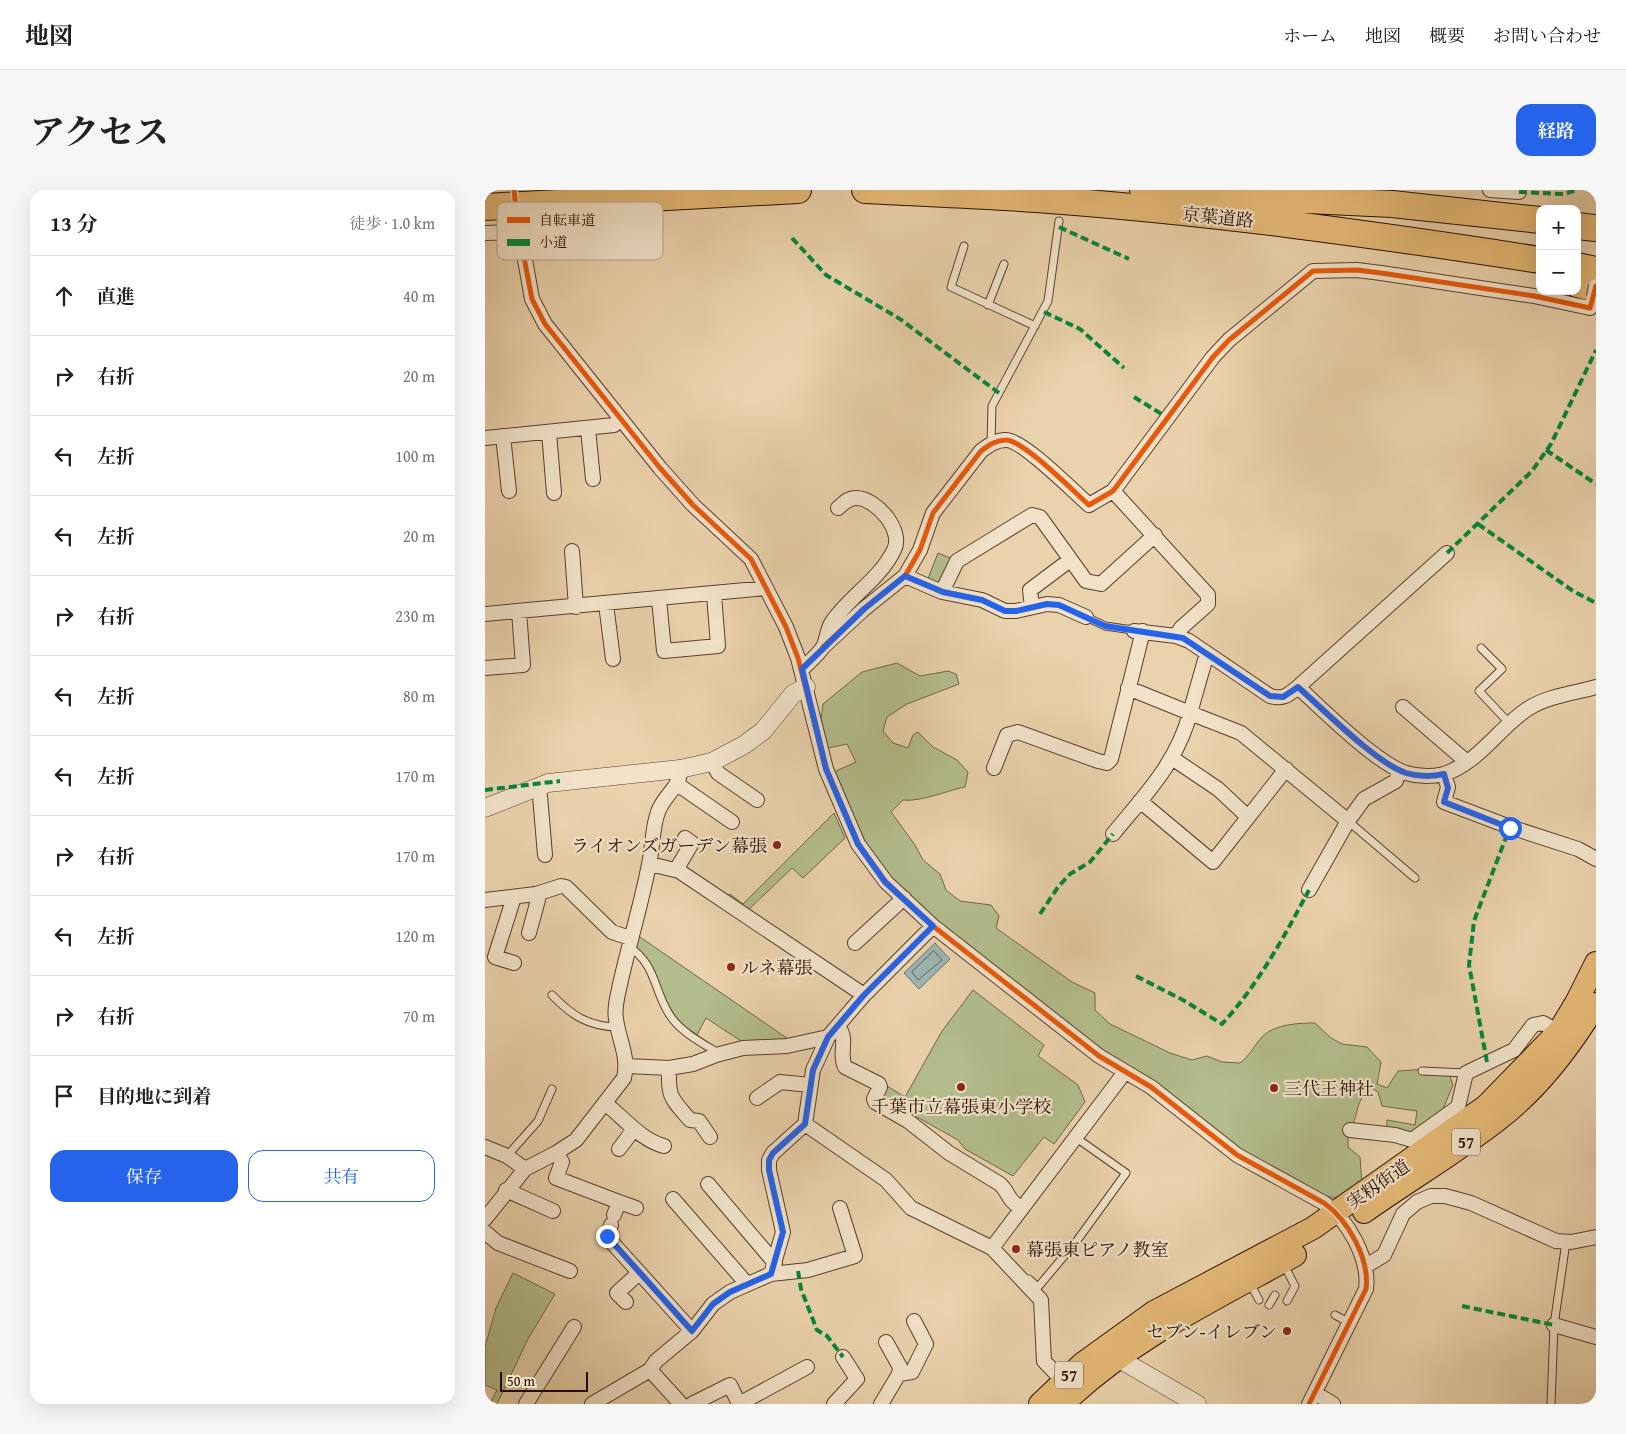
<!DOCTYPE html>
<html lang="ja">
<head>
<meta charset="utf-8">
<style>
	body { margin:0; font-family:"Gentium Book Plus","Noto Serif JP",serif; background:#f6f6f6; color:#202124 }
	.controls { position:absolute; right:15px; top:15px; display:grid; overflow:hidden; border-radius:10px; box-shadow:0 5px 20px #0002 }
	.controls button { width:45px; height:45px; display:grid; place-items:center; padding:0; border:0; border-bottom:1px solid #e0e0e0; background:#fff; color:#202124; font:25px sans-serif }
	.scale { position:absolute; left:15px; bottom:12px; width:88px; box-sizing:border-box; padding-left:5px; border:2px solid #290d03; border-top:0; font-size:14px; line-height:18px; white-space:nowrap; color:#290d03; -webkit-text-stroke:4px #f1e2c9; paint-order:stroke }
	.stop { position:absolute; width:15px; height:15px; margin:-11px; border:4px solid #2563eb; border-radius:50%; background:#fff }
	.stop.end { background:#2563eb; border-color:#fff; box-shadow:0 1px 5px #0008 }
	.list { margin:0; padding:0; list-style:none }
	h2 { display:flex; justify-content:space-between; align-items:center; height:65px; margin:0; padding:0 20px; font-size:21px }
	h2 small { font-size:16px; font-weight:400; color:#757577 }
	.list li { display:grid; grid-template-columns:32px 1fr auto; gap:15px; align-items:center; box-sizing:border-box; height:80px; padding:0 20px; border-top:1px solid #e0e0e0 }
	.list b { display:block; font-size:19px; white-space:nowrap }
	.list em { font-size:16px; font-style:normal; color:#757577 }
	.actions { display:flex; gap:10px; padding:15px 20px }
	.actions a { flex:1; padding:11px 0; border:1px solid #2563eb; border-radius:15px; text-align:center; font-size:18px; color:#2563eb }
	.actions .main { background:#2563eb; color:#fff }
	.icon { flex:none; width:28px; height:28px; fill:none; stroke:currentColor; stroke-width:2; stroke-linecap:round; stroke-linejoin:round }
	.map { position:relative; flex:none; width:1111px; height:1214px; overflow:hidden; border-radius:15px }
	header { display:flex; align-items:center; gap:30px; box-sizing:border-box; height:70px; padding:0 25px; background:#fff; border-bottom:1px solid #e0e0e0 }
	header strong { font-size:24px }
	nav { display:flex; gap:28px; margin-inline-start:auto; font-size:18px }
	.intro { display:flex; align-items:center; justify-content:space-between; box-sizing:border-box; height:120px; padding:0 30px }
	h1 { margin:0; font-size:35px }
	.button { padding:12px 22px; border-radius:15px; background:#2563eb; color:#fff; font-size:18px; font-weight:700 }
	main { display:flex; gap:30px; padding:0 30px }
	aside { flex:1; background:#fff; border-radius:15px; box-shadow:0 5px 20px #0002 }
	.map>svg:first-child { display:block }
	.green { fill:#b3bd8c; stroke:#6e6548 }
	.water { fill:#9cb5b4; stroke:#6e726d }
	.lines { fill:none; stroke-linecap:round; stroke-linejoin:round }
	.shore { stroke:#62615c; stroke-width:1 }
	.service-casing { stroke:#593e2d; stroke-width:9 }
	.minor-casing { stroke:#593e2d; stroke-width:16 }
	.tertiary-casing { stroke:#593e2d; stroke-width:19 }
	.primary-casing { stroke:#290d03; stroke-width:24 }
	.motorway-casing { stroke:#290d03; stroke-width:28 }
	.service { stroke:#f1e2c9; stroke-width:7 }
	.minor { stroke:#f1e2c9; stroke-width:14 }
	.tertiary { stroke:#f1e2c9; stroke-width:18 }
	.primary { stroke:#e5b976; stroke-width:22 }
	.motorway { stroke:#e5b976; stroke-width:26 }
	.minor-bridge-casing { stroke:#593e2d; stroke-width:16; stroke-linecap:butt }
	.minor-bridge { stroke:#f1e2c9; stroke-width:14 }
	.quiet { stroke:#00873e; stroke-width:4; stroke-dasharray:8 4; stroke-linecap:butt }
	.cycleway-casing { stroke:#f1e2c9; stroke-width:8 }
	.cycleway { stroke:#e8590c; stroke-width:5 }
	.route { stroke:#2563eb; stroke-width:6 }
	.poi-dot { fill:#8f2418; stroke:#f1e2c9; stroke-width:2 }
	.labels { text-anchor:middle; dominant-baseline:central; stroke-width:4.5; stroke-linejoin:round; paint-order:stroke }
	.shield { fill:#f1e2c9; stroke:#654d3e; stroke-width:1 }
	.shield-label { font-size:16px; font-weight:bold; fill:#290d03 }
	.street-label { font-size:18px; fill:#290d03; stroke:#f1e2c9 }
	.poi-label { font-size:18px; fill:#290d03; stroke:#f1e2c9; text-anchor:start }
	.key { fill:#f1e2c9; stroke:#b5a28e; stroke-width:1 }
	.key-label { font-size:14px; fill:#290d03 }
</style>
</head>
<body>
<header>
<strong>地図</strong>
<nav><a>ホーム</a><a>地図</a><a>概要</a><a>お問い合わせ</a></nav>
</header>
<div class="intro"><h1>アクセス</h1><a class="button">経路</a></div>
<main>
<aside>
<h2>13 分<small>徒歩 · 1.0 km</small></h2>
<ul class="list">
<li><svg class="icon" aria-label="ahead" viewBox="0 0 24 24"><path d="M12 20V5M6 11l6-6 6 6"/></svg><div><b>直進</b></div><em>40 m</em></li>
<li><svg class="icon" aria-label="right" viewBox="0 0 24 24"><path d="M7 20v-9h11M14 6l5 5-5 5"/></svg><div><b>右折</b></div><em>20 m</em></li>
<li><svg class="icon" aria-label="left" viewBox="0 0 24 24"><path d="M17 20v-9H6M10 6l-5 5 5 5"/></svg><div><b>左折</b></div><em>100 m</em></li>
<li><svg class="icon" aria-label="left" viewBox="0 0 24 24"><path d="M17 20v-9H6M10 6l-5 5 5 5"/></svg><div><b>左折</b></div><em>20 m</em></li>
<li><svg class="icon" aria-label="right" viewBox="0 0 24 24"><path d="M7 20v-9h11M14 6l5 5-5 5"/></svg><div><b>右折</b></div><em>230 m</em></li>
<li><svg class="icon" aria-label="left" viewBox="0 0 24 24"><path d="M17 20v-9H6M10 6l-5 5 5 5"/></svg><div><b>左折</b></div><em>80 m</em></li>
<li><svg class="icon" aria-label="left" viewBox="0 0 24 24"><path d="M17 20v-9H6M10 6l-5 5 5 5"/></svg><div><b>左折</b></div><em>170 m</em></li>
<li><svg class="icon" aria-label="right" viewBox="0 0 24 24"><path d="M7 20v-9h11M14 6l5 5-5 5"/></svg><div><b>右折</b></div><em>170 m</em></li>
<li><svg class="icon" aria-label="left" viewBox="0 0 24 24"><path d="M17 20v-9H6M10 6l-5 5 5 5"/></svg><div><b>左折</b></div><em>120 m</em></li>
<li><svg class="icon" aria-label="right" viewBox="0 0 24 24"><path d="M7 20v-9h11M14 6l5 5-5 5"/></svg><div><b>右折</b></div><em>70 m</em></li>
<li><svg class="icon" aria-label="arrive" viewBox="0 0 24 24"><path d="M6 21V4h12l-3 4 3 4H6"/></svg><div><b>目的地に到着</b></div></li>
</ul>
<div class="actions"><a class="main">保存</a><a>共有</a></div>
</aside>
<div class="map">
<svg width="1111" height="1214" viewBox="0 0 1111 1214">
	<rect width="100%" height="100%" fill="#ead2ac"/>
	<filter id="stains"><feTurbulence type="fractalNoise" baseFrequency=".004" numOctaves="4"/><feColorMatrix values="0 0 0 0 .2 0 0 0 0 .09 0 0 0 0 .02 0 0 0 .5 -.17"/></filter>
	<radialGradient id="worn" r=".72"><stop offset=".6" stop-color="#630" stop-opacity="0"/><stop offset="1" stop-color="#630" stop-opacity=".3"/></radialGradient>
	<path class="green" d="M453 363 468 369 457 394 442 391Z
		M412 473 435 486 463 481 471 484 474 494 422 514 402 527 398 541 408 553 423 558 428 545 433 542 448 557 472 570 483 582 480 597C460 601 437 612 418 610L406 622 430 655 438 670 455 684 461 700 475 711 506 715 514 726 511 738 587 792 610 803V820L625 834 685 863 707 870 722 866 737 872 755 873C765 866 769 855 778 846 790 834 814 833 830 833L846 848 857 854 882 857 896 872 892 894 902 898 913 881 943 879 964 884 968 895 958 919 926 943 902 941V930L930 935 932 921 897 916 893 902 887 898C868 909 876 927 863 940V957L875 967 877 994 864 1005 849 1008 796 994 640 885 380 673 349 582 371 572 362 554 339 559 334 545 338 514 377 482Z
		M349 623 360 648 318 688 307 678 260 723 240 709 245 704 258 714Z
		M152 745 309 853 262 855 221 828 212 845C171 822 182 782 150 758Z
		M488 800 559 855 553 866 593 895 600 912 569 954 559 947 528 986 480 959 473 950 396 907 402 896 420 907 457 841Z
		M28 1083 70 1104 43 1149 12 1214H5L12 1200 0 1195V1157L11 1118Z"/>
	<path class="water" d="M450 753 465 769 434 799 419 783Z"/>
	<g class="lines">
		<path class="shore" d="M449 761 457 770 433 790 427 782Z"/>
		<g class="service-casing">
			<path id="service" d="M33 30 98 34C111 40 111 46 112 59
				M479 56 466 97 550 136
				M503 115 519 74
				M506 253 507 216 563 111 574 31
				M601 427 620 436 648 440
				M996 458 1017 479 994 501 1025 534
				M863 631 930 688
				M143 756C171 774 168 798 184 824 195 842 217 853 235 864
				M67 805C86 825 104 837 133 837
				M937 881 981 883
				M22 966 53 931 67 899
				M799 1075 810 1096 802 1111
				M544 1089 553 1097 591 1052 641 983 590 947
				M765 1093 774 1110
				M784 1115 790 1105
				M850 1125 865 1133
				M1066 1214 1069 1135 1081 1052"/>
		</g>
		<g class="minor-casing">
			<path id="minor" d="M1005 0 1034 2
				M33 30 47 109 60 134 175 278 208 315 266 369 301 437 313 468 341 579 373 654 401 692 448 736 614 866 666 897 752 965 839 1013C863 1030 885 1069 881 1099L824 1214
				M0 43 34 42
				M103 239 108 289
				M64 242 69 303
				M18 246 24 301
				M0 248 129 235 135 228
				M628 301 723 405V414L696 438 691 446 704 451 785 506C798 510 803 505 813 497L962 363
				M87 361 91 417
				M420 386 457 402 497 410 520 421H531L562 414 574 415 601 427
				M457 402 472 371 547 325 555 327 601 391 616 394 670 345
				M174 409 179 461 233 456 229 404
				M121 414 128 469
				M547 417 545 400 585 370
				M0 424 281 398
				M649 441 691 446
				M338 457 379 419 420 386 435 360 448 323 496 261C504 255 511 250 521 250 538 250 588 301 604 315L628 301 728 167 744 150 828 81 872 80 896 83 1049 106 1105 118 1109 107
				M0 478 38 475 34 421
				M317 479C323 473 333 465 338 457 342 450 342 439 347 432 365 406 395 389 409 360 419 341 392 309 372 308 364 307 359 313 353 318
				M813 497C838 520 891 573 921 583 934 587 946 587 959 584
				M1111 497C1090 503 1063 506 1044 518 1014 537 995 572 959 584L963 597 959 612 1025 637 1093 659 1111 669
				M643 498 705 523 722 463
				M918 517 982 572
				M687 568 733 599 763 627
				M227 572 233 583 272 610
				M509 578 522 545 533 542 613 571 622 573 626 569 658 441
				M192 594 247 632
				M51 598 55 606 60 665
				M655 611 728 672 801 579
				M628 644C659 606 692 573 705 523L756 543 863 631 879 609 911 591 914 580
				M165 674 194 681 379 805
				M191 680 207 653 200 648
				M824 700 863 631
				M0 710 51 704 76 696 81 697 127 742 145 748
				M44 743 53 710 51 704
				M370 753 419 708
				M29 773 10 767 29 707
				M353 836C364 851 353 863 360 877L394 894 395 897 389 909 390 912 423 931 464 963 515 994C524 1002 522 1010 536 1018
				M142 876 184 878 208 874 231 865 258 858 302 856 343 847 379 805 448 736
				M184 878C183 908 186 908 205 930L214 931 225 947
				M272 908 295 892 325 895
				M121 914C139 928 156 950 179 956
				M320 934 401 990 426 1018 507 1058 556 1110 559 1171 578 1191
				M865 940 910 945 927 950 973 917 981 883 1029 860 1048 835 1058 833 1079 845
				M0 957 22 966 40 979 71 963
				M134 959 149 939
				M223 994 290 1073
				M21 1000 68 1021
				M188 1009 262 1094
				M134 1012 151 1018
				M129 1025 134 1012 71 988 77 972 71 963 91 950 139 888C144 866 134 851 131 829 129 819 132 809 134 799 143 757 156 716 164 674 168 657 167 638 173 622 178 606 196 597 195 579
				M0 1029 40 979
				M126 1035 122 1047 207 1141
				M0 1042 13 1053 85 1081
				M507 1058 640 882
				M881 1076 899 1065 918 1024 932 1012 946 1006H960L986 1013 1071 1051 1086 1052 1111 1047
				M286 1084 298 1042 284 980V970L288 963 320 934 328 880 343 847
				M141 1112 132 1103 154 1083
				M1069 1135 1111 1147
				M401 1152 415 1177 414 1184
				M165 1180 196 1214
				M830 1203 848 1214
				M41 1214 89 1137
				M107 1214 165 1180 171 1171 207 1141 228 1114 245 1102 286 1084 323 1080 370 1066 355 1018
				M207 1214 245 1195 254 1214
				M254 1214 322 1177
				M349 1214 372 1189 358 1167
				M396 1214 414 1184 427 1182 441 1154 429 1131"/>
		</g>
		<g class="tertiary-casing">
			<path id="tertiary" d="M0 618 63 593 195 579 227 572 259 555 278 541 308 504 321 497
				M624 1163 712 1214"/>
		</g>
		<g class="primary-casing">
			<path id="primary" d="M879 1022C924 990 972 962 1015 928 1055 897 1085 857 1111 814
				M555 1214 597 1174 669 1122 828 1038 1001 916 1074 841 1091 813 1111 773
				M578 1214C644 1150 730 1109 810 1065"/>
		</g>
		<g class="motorway-casing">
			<path id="motorway" d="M380 0C437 3 494 5 551 9 720 21 887 44 1055 70
				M658 0 754 11
				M737 6 907 14 1055 30
				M0 17 313 0
				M1092 36 1111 38
				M1092 76 1111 80
				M1092 94 1111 99"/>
		</g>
		<use href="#service" class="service"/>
		<use href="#minor" class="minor"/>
		<use href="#tertiary" class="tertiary"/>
		<use href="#primary" class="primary"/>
		<use href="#motorway" class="motorway"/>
		<g class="minor-bridge-casing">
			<path id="minor-bridge" d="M1109 107 1111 96"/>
		</g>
		<use href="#minor-bridge" class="minor-bridge"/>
		<path class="quiet" d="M1034 2 1078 4 1093 0
			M574 37 644 69
			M307 48 341 85 415 129 514 203
			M559 122 595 139 639 178
			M649 207 683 228
			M1061 260 1111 294
			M993 334 1088 401 1111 413
			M962 363 1047 281 1066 254 1111 160
			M0 600 75 591
			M555 724 573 697 585 684 605 672 628 644
			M651 786 698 810 737 834C773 795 799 747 824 700
			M1002 872 984 775 989 731 1025 637
			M313 1081 316 1099 332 1140 342 1146 358 1167
			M977 1116 1069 1135"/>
		<g class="cycleway-casing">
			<path id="cycleway" d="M29 0 34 42 47 109 60 134 175 278 208 315 266 369 301 437 313 468 341 579 373 654 401 692 448 736 614 866 666 897 752 965 839 1013C863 1030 885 1069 881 1099L824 1214
				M338 457 379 419 420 386 435 360 448 323 496 261C504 255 511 250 521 250 538 250 588 301 604 315L628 301 728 167 744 150 828 81 872 80 896 83 1049 106 1105 118 1111 96"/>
		</g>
		<use href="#cycleway" class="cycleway"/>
	</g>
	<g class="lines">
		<path class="route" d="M122 1046 207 1141 228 1114 245 1102 286 1084 298 1042 284 980V970L288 963 320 934 328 880 343 847 379 805 448 736 400 692 373 654 341 579 317 479 379 419 420 386 458 402 497 410 520 421H531L562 414 574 415 620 436 698 448 785 506 798 507 813 497C839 520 891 573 921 583 934 587 946 587 959 584L963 598 959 612 1025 638"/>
	</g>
	<g class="poi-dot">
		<circle cx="292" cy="655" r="5"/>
		<circle cx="246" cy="777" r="5"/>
		<circle cx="476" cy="897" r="5"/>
		<circle cx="789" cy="898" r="5"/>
		<circle cx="531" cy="1059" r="5"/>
		<circle cx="802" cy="1141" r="5"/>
	</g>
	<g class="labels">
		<g class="shield">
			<rect x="967" y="938.5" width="28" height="27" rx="4"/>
			<rect x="570" y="1171.5" width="28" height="27" rx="4"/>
		</g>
		<g class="shield-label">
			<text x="981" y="952">57</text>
			<text x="584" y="1185">57</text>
		</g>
		<g class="street-label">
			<text transform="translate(733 27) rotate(6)">京葉道路</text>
			<text transform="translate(893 994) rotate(-35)">実籾街道</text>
		</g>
		<g class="poi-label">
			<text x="282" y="655" text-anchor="end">ライオンズガーデン幕張</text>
			<text x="256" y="777">ルネ幕張</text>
			<text x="799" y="898">三代王神社</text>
			<text x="476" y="916" text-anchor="middle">千葉市立幕張東小学校</text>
			<text x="541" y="1059">幕張東ピアノ教室</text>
			<text x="792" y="1141" text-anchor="end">セブン-イレブン</text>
		</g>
	</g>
	<rect x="12" y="12" width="166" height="58" rx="8" class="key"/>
	<rect x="22" y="27" width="23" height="6" fill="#e8590c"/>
	<rect x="22" y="49" width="23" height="7" fill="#00873e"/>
	<g class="key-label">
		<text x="54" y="35">自転車道</text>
		<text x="54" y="57">小道</text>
	</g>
	<rect width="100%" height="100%" filter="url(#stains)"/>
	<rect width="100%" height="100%" fill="url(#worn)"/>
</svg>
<div class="controls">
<button>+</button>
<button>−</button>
</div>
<div class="scale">50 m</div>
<div class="stop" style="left:1025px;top:638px"></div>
<div class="stop end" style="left:122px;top:1046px"></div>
</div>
</main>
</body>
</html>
